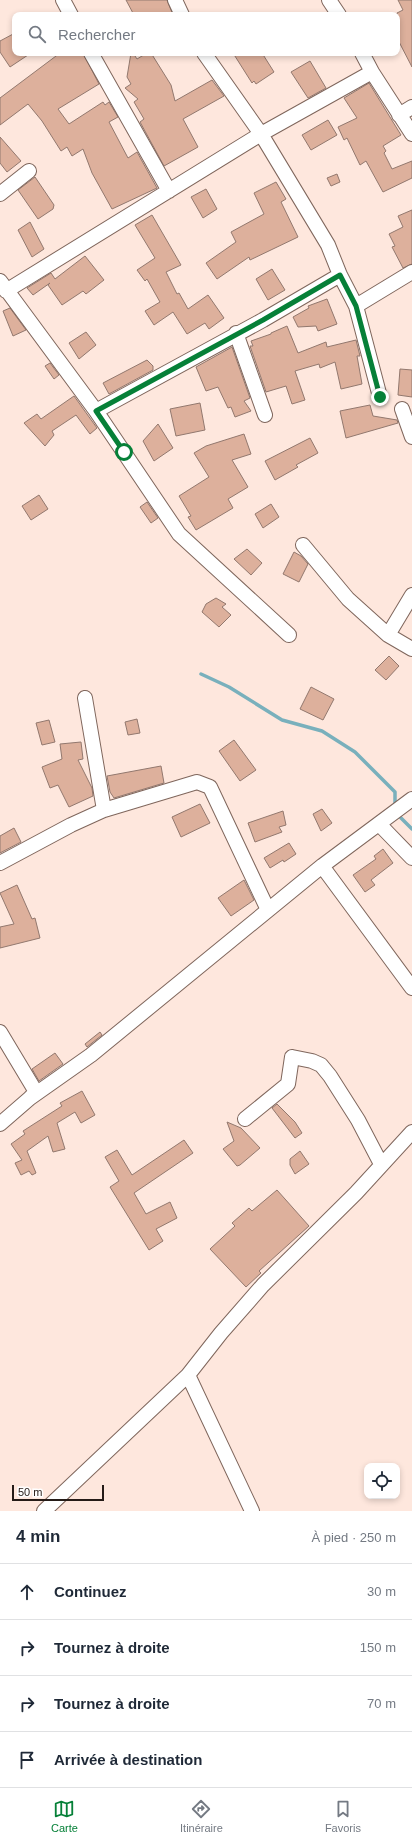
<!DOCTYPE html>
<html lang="fr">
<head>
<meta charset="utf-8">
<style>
	body { margin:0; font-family:Arial,sans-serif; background:#f6f6f7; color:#1f2937 }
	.controls { position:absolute; right:12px; bottom:12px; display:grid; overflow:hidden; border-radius:8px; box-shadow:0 2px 6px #0003 }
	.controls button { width:36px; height:36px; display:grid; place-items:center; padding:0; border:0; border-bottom:1px solid #e0e1e3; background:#fff; color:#1f2937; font:20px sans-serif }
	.scale { position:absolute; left:12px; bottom:10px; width:92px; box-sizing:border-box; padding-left:4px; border:2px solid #251b17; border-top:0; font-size:11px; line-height:14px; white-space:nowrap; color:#251b17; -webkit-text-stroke:3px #fff; paint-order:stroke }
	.stop { position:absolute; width:12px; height:12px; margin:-9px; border:3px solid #068038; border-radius:50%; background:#fff }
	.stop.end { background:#068038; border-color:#fff; box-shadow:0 1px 4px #0008 }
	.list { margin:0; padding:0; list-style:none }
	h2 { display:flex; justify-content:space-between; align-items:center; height:52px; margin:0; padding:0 16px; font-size:17px }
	h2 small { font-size:13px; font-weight:400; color:#747a83 }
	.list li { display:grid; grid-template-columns:26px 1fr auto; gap:12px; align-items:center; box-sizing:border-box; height:56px; padding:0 16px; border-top:1px solid #e0e1e3 }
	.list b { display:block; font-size:15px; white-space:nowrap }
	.list em { font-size:13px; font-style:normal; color:#747a83 }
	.icon { flex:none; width:22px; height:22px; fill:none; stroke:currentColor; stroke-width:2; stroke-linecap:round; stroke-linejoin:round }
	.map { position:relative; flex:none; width:412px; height:1511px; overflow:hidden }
	.search { position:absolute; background:#fff; box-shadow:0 2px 6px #0003; left:12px; right:12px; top:12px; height:44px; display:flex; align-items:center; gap:10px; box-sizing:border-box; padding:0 14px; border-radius:8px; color:#747a83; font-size:15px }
	.sheet { height:276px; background:#fff }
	nav { display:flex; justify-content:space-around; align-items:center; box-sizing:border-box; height:56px; border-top:1px solid #e0e1e3; background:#fff; font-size:11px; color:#747a83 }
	nav a { display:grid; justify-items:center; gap:2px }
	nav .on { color:#068038 }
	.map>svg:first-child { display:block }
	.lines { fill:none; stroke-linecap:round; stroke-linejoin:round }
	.stream { stroke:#79b0bc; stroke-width:3.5 }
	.building { fill:#ddb09c; stroke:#92786e }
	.minor-casing { stroke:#7f665c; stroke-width:16 }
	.minor { stroke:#fff; stroke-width:14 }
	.route { stroke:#068038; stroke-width:5 }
</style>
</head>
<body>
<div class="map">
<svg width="412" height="1511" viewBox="0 0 412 1511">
	<rect width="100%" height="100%" fill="#fee7dd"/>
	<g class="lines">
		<path class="stream" d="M201 674 229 687 282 720 322 731 355 752 395 792V806
			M397 814 412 829"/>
	</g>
	<path class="building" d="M126 0H167L173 15H134Z
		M398 0H412V67L397 38V13L403 10Z
		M15 33V53H31L10 67 0 52V41Z
		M60 53H83L99 84 58 109 69 124 103 102 105 105 109 102 118 117 109 122 128 158 137 152 157 188 112 209 92 173 83 149 72 156 67 147 61 151 42 121 28 104 0 125V98Z
		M131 53H133L137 59 147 53H151L171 85 175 101 212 80 224 96 183 119 198 147 164 166 140 122 144 119 134 102 138 99 125 88 131 84 127 77Z
		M233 53H262L274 72 256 84 254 81 252 83Z
		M310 61 326 88 308 98 291 72Z
		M369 83 401 135 383 146 386 151 384 153 392 169 412 161V178L383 192 366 161 360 165 347 138 344 140 338 127 357 118 344 98Z
		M328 120 337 135 311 150 302 135Z
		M0 137 21 161 7 172 0 163Z
		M337 174 340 182 331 186 327 178Z
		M35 177 54 205 53 209 38 219 18 190Z
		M276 182 286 199 281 202 298 237 250 260 249 257 217 279 206 263 236 242 231 232 264 214 254 193Z
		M206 189 217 209 203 218 191 197Z
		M412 210V264L403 268 392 247 395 246 389 234 403 227 398 216Z
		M152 215 181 265 166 272 177 294 179 293 188 309 208 295 224 318 209 329 205 323 187 334 173 312 154 325 145 311 160 302 147 279 145 281 137 270 155 258 135 225Z
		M30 222 44 249 32 257 18 230Z
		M85 256 104 280 86 294 83 291 62 305 48 285 50 283 33 295 27 288 51 273 55 279Z
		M272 269 285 290 268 300 256 279Z
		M327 299 337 324 318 331 316 326 298 327 293 317 309 308 308 306Z
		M10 308 26 330 13 336 3 311Z
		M287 326 298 353 326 342 327 347 356 340 360 356H357L362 384 341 389 335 362 320 368 319 364 295 371 305 400 292 404 286 386 266 392 250 346H253L251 341 271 334V333Z
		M86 332 96 345 79 359 69 343Z
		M232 347 250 398 244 401 251 411 235 417 231 407 228 408 218 387 206 391 196 367Z
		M147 360 153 366V370L109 394 103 383Z
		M50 363 59 375 54 379 45 366Z
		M400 369 412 370V397L398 395Z
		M74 396 97 428 90 434 76 415 52 431 54 435 45 446 24 423 37 414 41 419Z
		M200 403 205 430 176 436 170 409Z
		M370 405 373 416 397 420 398 423 346 438 340 411Z
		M158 424 173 448 154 461 143 441Z
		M244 434 251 454 232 460 248 487 228 499 233 508 196 530 188 517 191 516 179 496 209 477 194 453 206 446Z
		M310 438 318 453 296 465 298 467 275 480 265 461Z
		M39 495 48 509 31 520 22 506Z
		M147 502 158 518 151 523 140 507Z
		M271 504 279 517 263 528 255 514Z
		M247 549 262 563 251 575 234 559Z
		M294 552 301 556 308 564 299 582 283 574Z
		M216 598 226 604 222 607 231 615 219 627 202 612 206 604Z
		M389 656 399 666 386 680 375 670Z
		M311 687 334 699 323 720 300 709Z
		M137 719 140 733 128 735 125 722Z
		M49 720 55 742 42 745 36 723Z
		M234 740 256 770 240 781 219 751Z
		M81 742 83 759 78 760 92 788 93 796 69 807 58 785 50 788 42 767 62 759 60 744Z
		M161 766 164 783 114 798 110 792 107 776Z
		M200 804 210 823 181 837 172 817Z
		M322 809 332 823 321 831 313 814Z
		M283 811 286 825 279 827 282 832 255 842 248 823Z
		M14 828 21 842 0 853V836Z
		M289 843 296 854 284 862 283 860 270 868 264 858Z
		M383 849 393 863 371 880 375 885 365 892 353 875 376 859 374 856Z
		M244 880 254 900 231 916 218 898Z
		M17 885 32 919 35 918 40 938 0 948V927L14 924 0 893Z
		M100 1032 102 1035 87 1047 85 1044Z
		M55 1053 63 1064 39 1081 32 1069Z
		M82 1091 95 1115 81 1123 75 1112 57 1123 65 1149 53 1152 48 1136 27 1151 36 1173 32 1175 29 1171 21 1175 15 1163 22 1160 11 1144 25 1134 23 1131 62 1106 60 1103Z
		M277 1104 295 1122 302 1133 295 1138 272 1108Z
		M227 1122 241 1128 260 1148 240 1165 237 1166 223 1149 234 1141Z
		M184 1140 193 1153 134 1193 146 1214 170 1202 177 1218 156 1229 163 1241 149 1250 110 1187 119 1181 105 1157 117 1150 132 1175Z
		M300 1151 309 1164 295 1174 290 1165V1159Z
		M277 1190 309 1226 259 1271 261 1273 246 1287 210 1249 235 1226 232 1223 249 1208 252 1211Z"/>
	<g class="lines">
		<g class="minor-casing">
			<path id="minor" d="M63 0 71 15
				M175 0 182 15
				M329 0 339 15
				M91 53 169 191
				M204 53 261 134 328 245 340 275 356 306 380 397
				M362 53 372 72 412 134
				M399 115 412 107
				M0 194 29 171
				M0 281 96 411 179 534 289 635
				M6 291 261 134 372 72
				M356 306 412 272
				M236 333 265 415
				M402 409 412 437
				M96 411 263 320 340 275
				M303 545 348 599 388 635 412 649
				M388 635 412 595
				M85 698 104 810
				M379 824 412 858
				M0 863 71 825 104 810 197 782 210 787 268 910
				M322 866 412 988
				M0 1032 36 1092 30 1098
				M245 1119 288 1084 292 1057 312 1061 321 1065 330 1076 358 1120 381 1164
				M0 1124 30 1098 91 1055 322 866 412 799
				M188 1375 221 1333 263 1285 356 1193 412 1132
				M44 1511 188 1375 252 1511"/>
		</g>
		<use href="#minor" class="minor"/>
	</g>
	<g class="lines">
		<path class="route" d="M124 452 96 411 263 320 340 275 356 306 380 397"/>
	</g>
</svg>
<div class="controls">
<button><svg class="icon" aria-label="locate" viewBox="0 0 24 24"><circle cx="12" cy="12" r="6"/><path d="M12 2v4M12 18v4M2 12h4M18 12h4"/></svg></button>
</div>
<div class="scale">50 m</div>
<div class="stop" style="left:124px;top:452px"></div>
<div class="stop end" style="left:380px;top:397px"></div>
<div class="search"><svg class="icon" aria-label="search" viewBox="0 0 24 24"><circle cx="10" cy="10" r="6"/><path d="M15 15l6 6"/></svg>Rechercher</div>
</div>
<section class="sheet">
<h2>4 min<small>À pied · 250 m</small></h2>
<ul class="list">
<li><svg class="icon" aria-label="ahead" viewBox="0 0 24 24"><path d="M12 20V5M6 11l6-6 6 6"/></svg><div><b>Continuez</b></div><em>30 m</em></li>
<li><svg class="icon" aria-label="right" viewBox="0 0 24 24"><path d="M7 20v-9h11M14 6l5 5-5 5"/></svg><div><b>Tournez à droite</b></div><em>150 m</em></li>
<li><svg class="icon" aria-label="right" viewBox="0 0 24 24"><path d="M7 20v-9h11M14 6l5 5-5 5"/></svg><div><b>Tournez à droite</b></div><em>70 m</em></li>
<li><svg class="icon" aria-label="arrive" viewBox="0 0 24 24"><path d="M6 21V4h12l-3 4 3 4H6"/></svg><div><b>Arrivée à destination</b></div></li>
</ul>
</section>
<nav>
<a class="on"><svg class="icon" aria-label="map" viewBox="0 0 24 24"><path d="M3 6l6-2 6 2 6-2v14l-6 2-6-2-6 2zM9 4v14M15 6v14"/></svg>Carte</a>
<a><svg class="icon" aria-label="directions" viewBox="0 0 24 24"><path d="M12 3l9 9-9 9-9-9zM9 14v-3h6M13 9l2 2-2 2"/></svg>Itinéraire</a>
<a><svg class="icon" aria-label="saved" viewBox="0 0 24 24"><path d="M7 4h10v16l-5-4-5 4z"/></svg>Favoris</a>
</nav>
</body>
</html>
